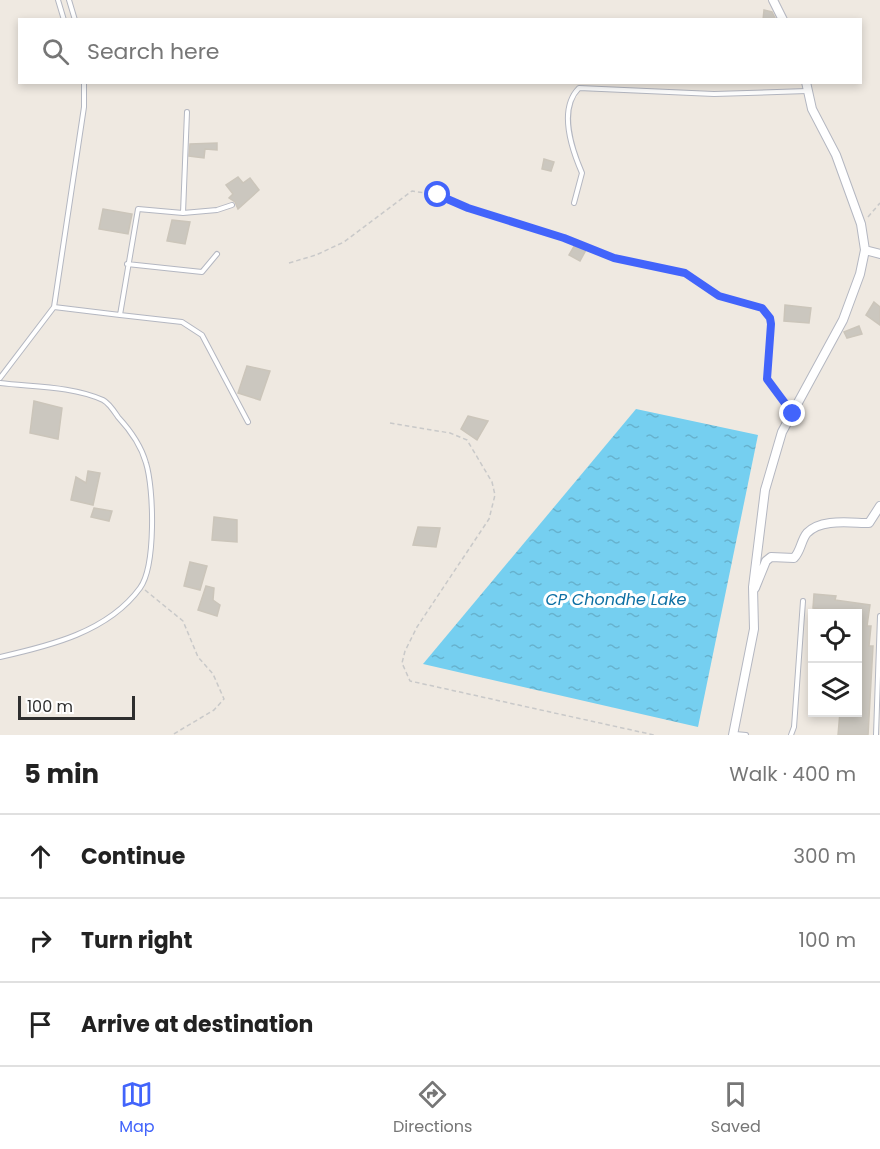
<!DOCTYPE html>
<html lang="en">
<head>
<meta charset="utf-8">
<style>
	body { margin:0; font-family:Poppins,sans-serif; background:#f6f6f6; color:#222 }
	.controls { position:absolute; right:18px; bottom:18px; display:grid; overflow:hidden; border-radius:0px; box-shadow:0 3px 9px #0003 }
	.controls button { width:54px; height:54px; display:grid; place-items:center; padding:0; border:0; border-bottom:2px solid #e0e0e0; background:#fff; color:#222; font:30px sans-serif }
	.scale { position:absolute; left:18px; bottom:15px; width:117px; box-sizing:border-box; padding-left:6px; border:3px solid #2e2e2e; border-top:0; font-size:16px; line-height:21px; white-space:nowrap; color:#2e2e2e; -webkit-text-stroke:4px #fff; paint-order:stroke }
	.stop { position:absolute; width:18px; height:18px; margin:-14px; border:4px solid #4264fb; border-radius:50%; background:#fff }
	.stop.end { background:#4264fb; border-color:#fff; box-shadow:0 2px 6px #0008 }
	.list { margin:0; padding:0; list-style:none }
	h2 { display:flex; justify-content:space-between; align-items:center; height:78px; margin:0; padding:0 24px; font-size:26px }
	h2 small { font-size:20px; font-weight:400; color:#767676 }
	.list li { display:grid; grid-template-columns:39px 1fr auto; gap:18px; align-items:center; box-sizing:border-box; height:84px; padding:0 24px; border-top:2px solid #e0e0e0 }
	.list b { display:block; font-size:22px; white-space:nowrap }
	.list em { font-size:20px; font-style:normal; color:#767676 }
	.icon { flex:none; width:33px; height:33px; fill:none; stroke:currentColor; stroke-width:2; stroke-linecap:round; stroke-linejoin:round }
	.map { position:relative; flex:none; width:880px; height:735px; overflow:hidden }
	.search { position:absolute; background:#fff; box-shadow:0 3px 9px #0003; left:18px; right:18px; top:18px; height:66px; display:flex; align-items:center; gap:15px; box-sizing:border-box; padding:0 21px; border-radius:0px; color:#767676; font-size:22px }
	.sheet { height:330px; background:#fff }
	nav { display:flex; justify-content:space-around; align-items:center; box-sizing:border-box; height:84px; border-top:2px solid #e0e0e0; background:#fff; font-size:16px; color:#767676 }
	nav a { display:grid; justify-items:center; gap:3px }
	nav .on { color:#4264fb }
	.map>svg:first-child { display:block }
	.water { fill:url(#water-ripples) }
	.building { fill:#cbc7bf; stroke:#cbc5ba; stroke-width:1.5 }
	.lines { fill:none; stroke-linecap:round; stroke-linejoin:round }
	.service-casing { stroke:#b4b7c1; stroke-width:6 }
	.minor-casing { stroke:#b4b7c1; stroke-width:10 }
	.path { stroke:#c9c9c9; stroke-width:1.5; stroke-dasharray:4.5 3; stroke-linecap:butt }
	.service { stroke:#fff; stroke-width:4 }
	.minor { stroke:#fff; stroke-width:8 }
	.route { stroke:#4264fb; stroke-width:8 }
	.labels { text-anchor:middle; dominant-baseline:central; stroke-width:6; stroke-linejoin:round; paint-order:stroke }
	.water-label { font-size:16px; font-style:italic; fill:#0d6fa3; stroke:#fff }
</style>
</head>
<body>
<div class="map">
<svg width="880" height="735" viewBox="0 0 880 735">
	<defs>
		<pattern id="water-ripples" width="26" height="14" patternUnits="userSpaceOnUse" patternTransform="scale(1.5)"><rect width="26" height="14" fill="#75cff0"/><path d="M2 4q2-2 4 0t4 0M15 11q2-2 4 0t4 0" fill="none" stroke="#66b2ce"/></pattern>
	</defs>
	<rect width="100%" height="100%" fill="#efe9e1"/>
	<path class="water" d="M636 409 758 435 698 727 423 664Z"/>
	<path class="building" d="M764 10 772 12 776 20H763Z
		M217 143V150L205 149 204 158 189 156 190 144Z
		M544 159 554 162 551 171 542 169Z
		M238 177 243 183 250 178 259 190 238 209 235 202 229 198 233 194 226 185Z
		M103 209 132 214 128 234 99 229Z
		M172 220 190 222 185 244 167 241Z
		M576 243 587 248 580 261 569 255Z
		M874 302 880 307V325L866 315Z
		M785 305 811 308 809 323 784 321Z
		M859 326 862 334 847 338 844 332Z
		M247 366 270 371 260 400 238 393Z
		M34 401 62 408 58 439 30 433Z
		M468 416 488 421 477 440 461 429Z
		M88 471 100 473 93 505 71 500 76 477 86 483Z
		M94 508 112 511 109 521 91 517Z
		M214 517 237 520V542L212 540Z
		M418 527 440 528 436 547 413 545Z
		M190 562 207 566 200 590 184 586Z
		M206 586 214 588 213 600 220 605 217 616 198 610Z
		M814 594 836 596 835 600 870 605 867 626H871L869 646H873L868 735H838L840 712H858V614L813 608Z"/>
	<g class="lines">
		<g class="service-casing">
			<path id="service" d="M58 0 64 20
				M69 0 75 20
				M574 203 582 173C572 150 558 109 579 88L714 94 807 91
				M183 213 217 210 232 205
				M127 264 202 272 217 254
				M54 307 120 315 138 209 183 213 187 112
				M120 315 182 322 202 335 248 422
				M0 378 54 307 84 107V82
				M0 383C33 387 72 386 103 400 109 403 114 411 118 417 131 431 141 445 146 463 154 489 156 566 140 588 108 632 49 646 0 657
				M735 734 746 735
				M791 735 794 727 803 601
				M876 735 880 616"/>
		</g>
		<g class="minor-casing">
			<path id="minor" d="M773 0 783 20
				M865 250 880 254
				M755 588 766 561 771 557 794 558C801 551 801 540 807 533 821 518 851 523 869 523L880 506
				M733 735 754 629 753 587 765 490 782 432 843 320 860 274 865 250 861 224 836 155 812 109 806 82"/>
		</g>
		<path class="path" d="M868 217 880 203
			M289 263 316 255 344 242 412 191 438 195 468 208 564 239 613 258 685 273 719 296 762 307 770 318 771 324 767 379 786 406
			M390 423 450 433 467 440 492 482 495 495 489 519 417 627 405 651 402 663 410 681 654 735
			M145 590 183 621 198 657 213 674 224 699 214 710 172 735"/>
		<use href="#service" class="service"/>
		<use href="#minor" class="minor"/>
	</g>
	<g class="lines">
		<path class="route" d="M438 195 468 208 564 238 614 258 685 273 719 296 762 308 770 318 771 324 767 379 793 414"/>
	</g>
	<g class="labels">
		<g class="water-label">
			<text x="616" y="599">CP Chondhe Lake</text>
		</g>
	</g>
</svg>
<div class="controls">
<button><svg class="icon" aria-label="locate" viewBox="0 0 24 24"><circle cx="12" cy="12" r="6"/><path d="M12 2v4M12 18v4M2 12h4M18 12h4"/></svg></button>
<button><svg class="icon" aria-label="layers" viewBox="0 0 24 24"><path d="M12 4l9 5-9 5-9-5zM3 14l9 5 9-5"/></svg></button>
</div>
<div class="scale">100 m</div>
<div class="stop" style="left:438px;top:195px"></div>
<div class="stop end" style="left:793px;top:414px"></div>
<div class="search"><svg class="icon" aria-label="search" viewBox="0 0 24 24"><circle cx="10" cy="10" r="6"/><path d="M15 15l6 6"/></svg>Search here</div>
</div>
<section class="sheet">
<h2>5 min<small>Walk · 400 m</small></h2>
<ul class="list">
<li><svg class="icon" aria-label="ahead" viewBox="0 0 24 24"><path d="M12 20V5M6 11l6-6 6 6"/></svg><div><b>Continue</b></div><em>300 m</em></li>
<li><svg class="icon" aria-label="right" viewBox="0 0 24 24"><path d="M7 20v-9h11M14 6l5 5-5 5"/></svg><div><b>Turn right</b></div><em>100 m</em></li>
<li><svg class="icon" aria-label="arrive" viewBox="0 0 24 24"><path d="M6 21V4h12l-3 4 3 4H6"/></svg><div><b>Arrive at destination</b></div></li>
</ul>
</section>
<nav>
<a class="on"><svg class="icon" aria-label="map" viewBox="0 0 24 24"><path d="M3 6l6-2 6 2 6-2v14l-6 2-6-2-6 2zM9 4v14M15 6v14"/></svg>Map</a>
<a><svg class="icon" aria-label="directions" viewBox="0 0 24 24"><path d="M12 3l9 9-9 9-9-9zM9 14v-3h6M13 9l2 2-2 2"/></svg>Directions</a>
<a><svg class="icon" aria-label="saved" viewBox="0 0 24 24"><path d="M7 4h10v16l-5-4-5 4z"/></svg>Saved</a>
</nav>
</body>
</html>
